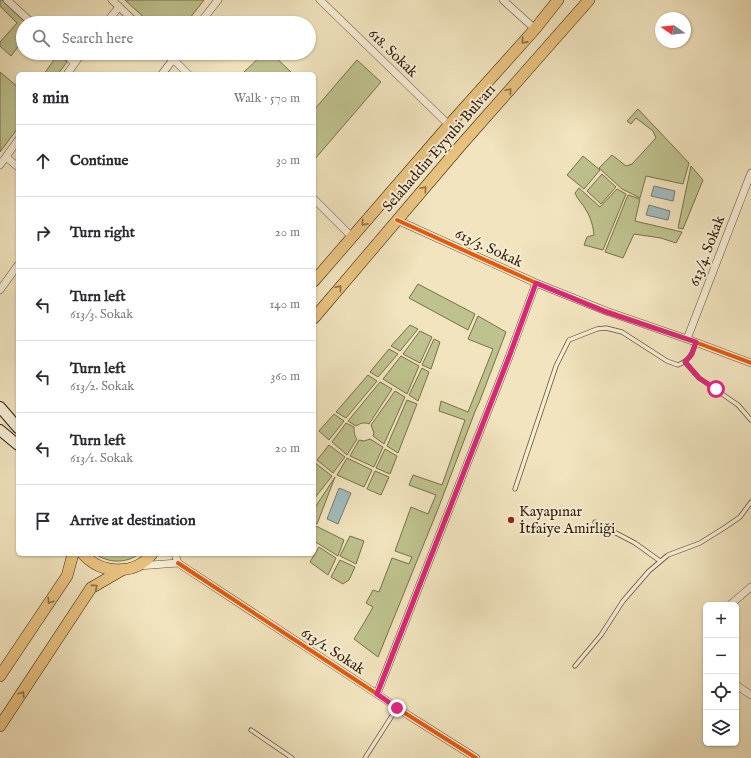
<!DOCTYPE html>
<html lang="en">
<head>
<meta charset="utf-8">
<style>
	body { margin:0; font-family:"IM FELL English",serif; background:#f7f7f7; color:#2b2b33 }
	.controls { position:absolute; right:12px; bottom:12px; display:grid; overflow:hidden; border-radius:6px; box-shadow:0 1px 3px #0004 }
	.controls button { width:36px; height:36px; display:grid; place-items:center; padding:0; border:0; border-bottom:1px solid #e1e1e2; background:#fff; color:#2b2b33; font:20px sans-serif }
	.compass { position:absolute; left:655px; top:12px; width:36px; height:36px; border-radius:50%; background:#fff; box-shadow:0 1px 3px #0004; rotate:284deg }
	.stop { position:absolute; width:12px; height:12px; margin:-9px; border:3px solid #db2777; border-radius:50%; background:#fff }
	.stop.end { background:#db2777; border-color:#fff; box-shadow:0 1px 4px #0008 }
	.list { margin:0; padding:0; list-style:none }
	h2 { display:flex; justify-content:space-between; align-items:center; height:52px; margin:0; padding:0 16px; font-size:17px }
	h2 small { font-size:13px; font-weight:400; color:#7c7c81 }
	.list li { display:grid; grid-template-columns:26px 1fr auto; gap:12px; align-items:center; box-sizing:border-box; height:72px; padding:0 16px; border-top:1px solid #e1e1e2 }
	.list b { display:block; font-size:15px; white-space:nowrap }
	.list p { margin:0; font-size:13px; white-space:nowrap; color:#7c7c81 }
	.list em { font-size:13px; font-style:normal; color:#7c7c81 }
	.icon { flex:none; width:22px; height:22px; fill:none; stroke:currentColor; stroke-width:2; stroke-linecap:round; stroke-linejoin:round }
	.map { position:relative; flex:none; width:751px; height:758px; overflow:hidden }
	.search { position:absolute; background:#fff; box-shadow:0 1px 3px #0004; left:16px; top:16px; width:300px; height:44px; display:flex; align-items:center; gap:10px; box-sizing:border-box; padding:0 14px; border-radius:22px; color:#7c7c81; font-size:15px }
	.panel { position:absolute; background:#fff; box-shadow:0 1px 3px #0004; left:16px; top:72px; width:300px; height:484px; border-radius:6px }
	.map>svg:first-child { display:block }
	.green { fill:#bec28e; stroke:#786f4b }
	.water { fill:#a1bbbd; stroke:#757b75 }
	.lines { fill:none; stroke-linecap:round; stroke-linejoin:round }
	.service-casing { stroke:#624e36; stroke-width:5 }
	.minor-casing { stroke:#624e36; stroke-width:8 }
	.secondary-casing { stroke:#321c08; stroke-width:12 }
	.primary-casing { stroke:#321c08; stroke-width:12 }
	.service { stroke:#f6edd5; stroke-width:3.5 }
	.minor { stroke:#f6edd5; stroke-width:7 }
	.secondary { stroke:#f6edd5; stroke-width:10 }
	.primary { stroke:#e8c27f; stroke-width:11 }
	.cycleway-casing { stroke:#f6edd5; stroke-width:6 }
	.cycleway { stroke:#e8590c; stroke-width:4 }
	.oneway { stroke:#8d6f44 }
	.route { stroke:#db2777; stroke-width:5 }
	.poi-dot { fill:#8f2418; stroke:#f6edd5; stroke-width:1.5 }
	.labels { text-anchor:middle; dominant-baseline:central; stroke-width:4; stroke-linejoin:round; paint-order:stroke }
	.street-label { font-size:15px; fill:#321c08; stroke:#f6edd5 }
	.poi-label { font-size:15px; fill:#321c08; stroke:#f6edd5; text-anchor:start }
</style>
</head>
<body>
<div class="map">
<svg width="751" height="758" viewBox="0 0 751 758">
	<rect width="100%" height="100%" fill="#f1e4be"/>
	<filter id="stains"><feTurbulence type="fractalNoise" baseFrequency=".005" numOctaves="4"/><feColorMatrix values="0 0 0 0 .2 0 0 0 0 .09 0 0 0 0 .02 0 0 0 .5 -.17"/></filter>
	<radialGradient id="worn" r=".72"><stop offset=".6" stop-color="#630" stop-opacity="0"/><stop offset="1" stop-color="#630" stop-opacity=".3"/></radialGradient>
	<path class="green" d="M0 0H2L26 23H23V40L11 56 0 46V42L17 23 0 6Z
		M125 0H204L186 23H150Z
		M50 53H58L67 62 58 74H44L56 57Z
		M264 53H271L293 74H242Z
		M357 60 381 82 314 160V110Z
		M0 72 18 87V128L0 152Z
		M638 109 689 163 683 184 646 176 640 198 622 189 599 168 612 155 626 166 632 164 656 138 653 131 636 118 631 124 627 121Z
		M583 156 600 170 584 189 567 175Z
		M691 166 703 180 683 229 678 228Z
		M602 174 616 187 601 204 587 191Z
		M579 188 600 207 617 189 626 194 603 250 584 245 587 237 594 235C593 226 591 218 586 210 583 204 577 199 575 193Z
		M628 195 640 199 635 221 682 232 676 243 661 238 634 234 623 258 605 252Z
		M418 284 475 314 468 330 409 298Z
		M478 316 506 332 479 403 476 409 438 509 378 657 354 639 364 623 373 607 366 603 373 590 379 592 392 558 409 564 412 557 395 551 411 507 428 514 436 495 409 485 413 475 442 485 465 420 439 411 441 401 468 412 493 349 468 339Z
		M410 325 418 329 400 351 391 346Z
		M420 331 432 337 420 363 403 354Z
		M434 339 440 342 431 369 422 365Z
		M389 349 398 354 378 377 370 372Z
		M401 356 419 366 407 394 383 379Z
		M422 368 429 372 418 401 409 395Z
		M368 375 377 381 346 418 336 412Z
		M380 382 392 389 369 424C364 422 361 423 356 426L348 421Z
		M395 391 405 397 384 444 373 436 374 433 371 425Z
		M407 400 417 404 398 453 387 446Z
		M334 414 344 421 329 440 319 431Z
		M346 423 354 427C354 432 354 435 357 439L347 455 332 442Z
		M370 439 383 447 374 467 350 456 359 440 364 441Z
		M329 445 345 457 333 473 317 460Z
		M385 449 397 456 390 474 376 468Z
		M347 458 372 470 364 487 337 475Z
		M314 462 332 476 314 499Z
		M375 471 389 477 381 495 367 489Z
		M335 477 317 524 314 522V509Z
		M314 525 344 540 338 556 314 541Z
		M350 536 364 541 356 564 340 556Z
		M319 547 336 558 328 575 310 562Z
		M95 554H139C125 564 109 563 95 554Z
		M340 560 355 567 349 580 343 584 331 577Z"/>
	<path class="water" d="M654 186 675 191 673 201 651 196Z
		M649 205 670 211 668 220 646 215Z
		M339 488 351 493 338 524 327 519Z"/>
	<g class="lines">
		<g class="service-casing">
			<path id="service" d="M685 362 699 378 738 405 751 420
				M515 489 556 366 569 340 597 329 606 328 622 332 667 361 678 365C690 360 692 354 696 342
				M595 522 635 543 660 561
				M575 666 601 635 623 601 649 571 668 555 700 543 724 528 740 517 751 502
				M251 730 292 758
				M365 758 397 708"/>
		</g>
		<g class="minor-casing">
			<path id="minor" d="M7 0 32 23
				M112 0 136 23
				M320 0 449 125
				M503 0 535 29
				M106 23 119 7
				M200 23 218 0
				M64 53 74 63
				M167 53 188 74
				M67 74 82 53
				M162 74 178 53
				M6 157 18 167
				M0 165 18 140
				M314 199 352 237
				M397 220 536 283 606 311 687 339 751 363
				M0 290 18 265
				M687 339 751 173
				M178 563 377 694 408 715 476 758
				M138 566 178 563 175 554
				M730 605 751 587
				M736 685 751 695
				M377 694 509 357 536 283"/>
		</g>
		<g class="secondary-casing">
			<path id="secondary" d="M0 407 18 428
				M0 430 18 445"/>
		</g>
		<g class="primary-casing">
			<path id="primary" d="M314 281 449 125 535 29 558 0
				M314 318 462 144 589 0
				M83 554C101 574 134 576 152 554
				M0 676 67 576 73 554
				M0 726 91 588 122 570"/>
		</g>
		<use href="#service" class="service"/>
		<use href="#minor" class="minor"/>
		<use href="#secondary" class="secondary"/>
		<use href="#primary" class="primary"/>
		<g class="cycleway-casing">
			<path id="cycleway" d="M397 220 536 283 606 311 687 339 751 363
				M178 563 377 694 408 715 476 758
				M377 694 509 357 536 283"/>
		</g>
		<use href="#cycleway" class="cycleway"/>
	</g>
	<defs><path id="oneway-chevron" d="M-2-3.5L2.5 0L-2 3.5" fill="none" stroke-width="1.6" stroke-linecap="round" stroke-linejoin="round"/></defs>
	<g class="oneway">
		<use href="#oneway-chevron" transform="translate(524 41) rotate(132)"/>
		<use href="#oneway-chevron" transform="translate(509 91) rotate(-49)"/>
		<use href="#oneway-chevron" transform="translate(424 189) rotate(-49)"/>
		<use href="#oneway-chevron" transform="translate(364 223) rotate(131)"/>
		<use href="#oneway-chevron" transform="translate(339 288) rotate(-49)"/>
		<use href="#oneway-chevron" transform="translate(95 587) rotate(-37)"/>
		<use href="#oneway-chevron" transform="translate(50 601) rotate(124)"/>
		<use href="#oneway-chevron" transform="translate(22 694) rotate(-56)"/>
	</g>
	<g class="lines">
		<path class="route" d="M397 708 377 694 509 357 536 283 606 312 696 342 692 354 685 362 699 378 716 389"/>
	</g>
	<circle class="poi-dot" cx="511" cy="520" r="4"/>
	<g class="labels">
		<g class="street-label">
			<text transform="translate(393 53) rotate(44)">618. Sokak</text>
			<text transform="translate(439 148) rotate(-49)">Selahaddin Eyyubi Bulvarı</text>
			<text transform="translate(489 248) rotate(25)">613/3. Sokak</text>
			<text transform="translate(707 251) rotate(-69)">613/4. Sokak</text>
			<text transform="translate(333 651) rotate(33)">613/1. Sokak</text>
		</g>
		<g class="poi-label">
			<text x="519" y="511">Kayapınar<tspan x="519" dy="17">İtfaiye Amirliği</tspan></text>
		</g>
	</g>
	<rect width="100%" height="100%" filter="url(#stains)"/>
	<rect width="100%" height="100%" fill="url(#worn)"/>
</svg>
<div class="controls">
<button>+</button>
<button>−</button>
<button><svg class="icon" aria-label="locate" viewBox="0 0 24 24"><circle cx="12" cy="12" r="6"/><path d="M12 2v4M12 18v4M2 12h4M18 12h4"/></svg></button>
<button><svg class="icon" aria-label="layers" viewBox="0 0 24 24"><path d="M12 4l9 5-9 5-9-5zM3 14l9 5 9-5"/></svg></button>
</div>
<svg class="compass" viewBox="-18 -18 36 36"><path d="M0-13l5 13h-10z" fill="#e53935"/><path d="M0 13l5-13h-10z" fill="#7c7c81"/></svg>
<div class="stop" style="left:716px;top:389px"></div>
<div class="stop end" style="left:397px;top:708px"></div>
<div class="search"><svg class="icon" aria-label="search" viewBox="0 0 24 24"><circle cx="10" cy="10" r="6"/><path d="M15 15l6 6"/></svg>Search here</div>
<section class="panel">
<h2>8 min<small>Walk · 570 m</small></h2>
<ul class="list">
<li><svg class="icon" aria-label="ahead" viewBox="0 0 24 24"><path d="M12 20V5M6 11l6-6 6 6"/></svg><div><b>Continue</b></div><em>30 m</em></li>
<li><svg class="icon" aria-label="right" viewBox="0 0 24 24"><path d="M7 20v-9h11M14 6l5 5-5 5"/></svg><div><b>Turn right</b></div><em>20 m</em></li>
<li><svg class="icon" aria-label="left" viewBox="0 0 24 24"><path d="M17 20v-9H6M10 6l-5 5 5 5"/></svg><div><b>Turn left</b><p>613/3. Sokak</p></div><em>140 m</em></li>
<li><svg class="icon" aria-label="left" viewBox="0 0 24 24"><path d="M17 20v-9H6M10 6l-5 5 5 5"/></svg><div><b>Turn left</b><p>613/2. Sokak</p></div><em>360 m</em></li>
<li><svg class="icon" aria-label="left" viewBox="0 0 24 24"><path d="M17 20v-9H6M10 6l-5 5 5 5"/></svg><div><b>Turn left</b><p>613/1. Sokak</p></div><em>20 m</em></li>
<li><svg class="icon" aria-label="arrive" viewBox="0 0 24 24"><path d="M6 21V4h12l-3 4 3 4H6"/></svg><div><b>Arrive at destination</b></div></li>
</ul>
</section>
</div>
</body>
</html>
